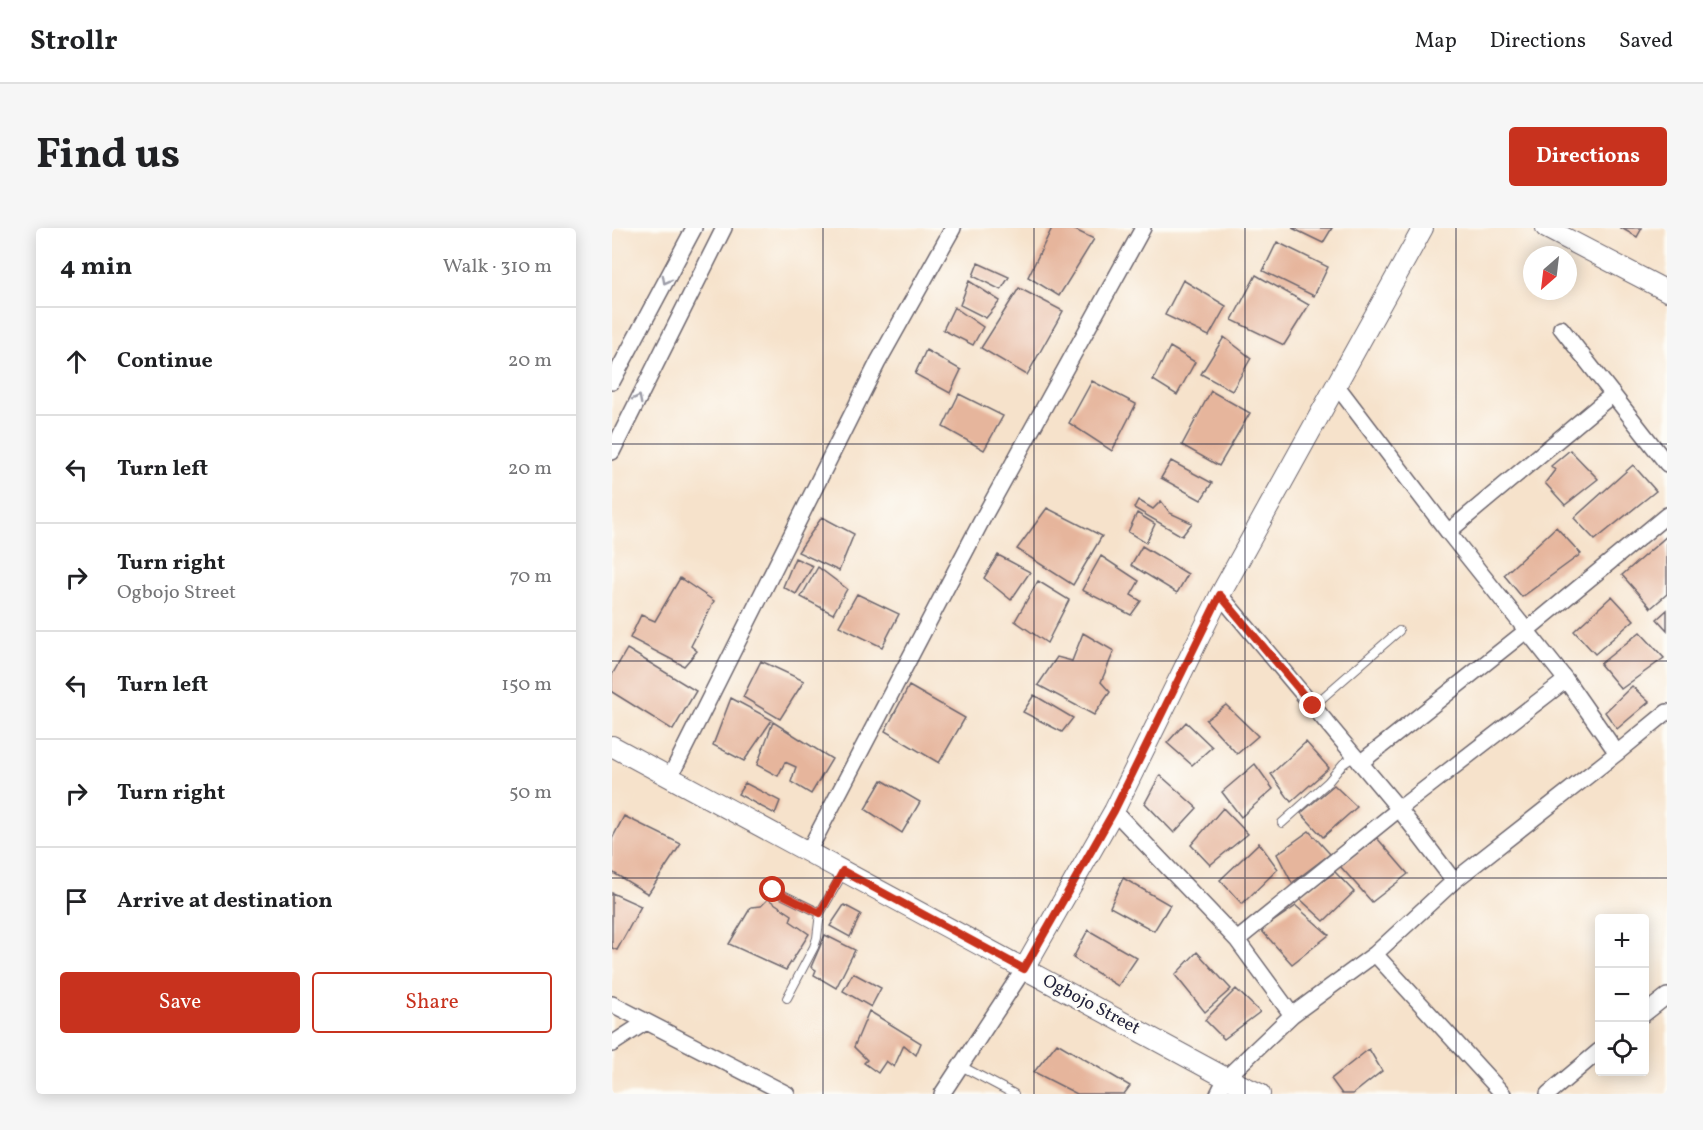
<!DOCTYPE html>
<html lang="en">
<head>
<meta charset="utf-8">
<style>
	body { margin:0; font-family:Vollkorn,serif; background:#f6f6f6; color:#202124 }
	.controls { position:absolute; right:18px; bottom:18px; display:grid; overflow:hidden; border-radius:6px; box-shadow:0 3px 15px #0003 }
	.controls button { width:54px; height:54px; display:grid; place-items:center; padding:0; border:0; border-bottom:2px solid #e0e0e0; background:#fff; color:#202124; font:30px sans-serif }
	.compass { position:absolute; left:911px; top:18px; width:54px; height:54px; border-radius:50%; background:#fff; box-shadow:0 3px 15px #0003; rotate:208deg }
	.stop { position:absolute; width:18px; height:18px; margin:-14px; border:4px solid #c8321e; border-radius:50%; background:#fff }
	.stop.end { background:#c8321e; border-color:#fff; box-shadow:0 2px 6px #0008 }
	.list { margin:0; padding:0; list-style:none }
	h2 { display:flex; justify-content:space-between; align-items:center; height:78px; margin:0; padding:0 24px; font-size:26px }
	h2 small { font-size:20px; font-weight:400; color:#757577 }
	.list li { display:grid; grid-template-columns:39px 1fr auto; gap:18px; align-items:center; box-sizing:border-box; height:108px; padding:0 24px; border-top:2px solid #e0e0e0 }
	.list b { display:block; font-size:22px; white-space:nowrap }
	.list p { margin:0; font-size:20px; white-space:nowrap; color:#757577 }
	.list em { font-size:20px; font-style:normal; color:#757577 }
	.actions { display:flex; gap:12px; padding:18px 24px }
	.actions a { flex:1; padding:14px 0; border:2px solid #c8321e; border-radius:6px; text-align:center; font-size:21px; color:#c8321e }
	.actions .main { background:#c8321e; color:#fff }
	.icon { flex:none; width:33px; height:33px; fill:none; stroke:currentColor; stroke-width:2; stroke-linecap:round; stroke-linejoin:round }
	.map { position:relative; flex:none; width:1055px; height:866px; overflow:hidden; border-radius:6px }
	header { display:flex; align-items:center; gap:36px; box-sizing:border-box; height:84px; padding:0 30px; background:#fff; border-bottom:2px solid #e0e0e0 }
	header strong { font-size:28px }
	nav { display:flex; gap:33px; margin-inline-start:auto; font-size:21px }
	.intro { display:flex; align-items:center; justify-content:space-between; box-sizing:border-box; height:144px; padding:0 36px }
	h1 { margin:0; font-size:42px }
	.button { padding:15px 27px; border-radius:6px; background:#c8321e; color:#fff; font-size:21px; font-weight:700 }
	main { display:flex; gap:36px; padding:0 36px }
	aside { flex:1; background:#fff; border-radius:6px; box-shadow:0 3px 15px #0003 }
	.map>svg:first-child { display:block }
	.building { fill:#e6b59c }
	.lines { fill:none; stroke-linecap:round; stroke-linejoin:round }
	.service-casing { stroke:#6c656d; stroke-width:10 }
	.minor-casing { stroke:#6c656d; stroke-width:18 }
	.tertiary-casing { stroke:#6c656d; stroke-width:22 }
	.service { stroke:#fff; stroke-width:8 }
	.minor { stroke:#fff; stroke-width:15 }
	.tertiary { stroke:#fff; stroke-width:20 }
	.oneway { stroke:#9c9ca7 }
	.route { stroke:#c8321e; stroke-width:8 }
	.grid { fill:none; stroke:#22223b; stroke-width:1.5; stroke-opacity:0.55 }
	.labels { text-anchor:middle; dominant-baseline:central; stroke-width:4.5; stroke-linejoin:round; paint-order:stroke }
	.street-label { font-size:18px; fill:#22223b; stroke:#fdfcf7 }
</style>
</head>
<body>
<header>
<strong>Strollr</strong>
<nav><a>Map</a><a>Directions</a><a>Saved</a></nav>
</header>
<div class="intro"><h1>Find us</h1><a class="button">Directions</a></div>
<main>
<aside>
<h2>4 min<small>Walk · 310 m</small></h2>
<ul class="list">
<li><svg class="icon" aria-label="ahead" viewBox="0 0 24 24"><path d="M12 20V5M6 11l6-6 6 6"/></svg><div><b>Continue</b></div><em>20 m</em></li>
<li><svg class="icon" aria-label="left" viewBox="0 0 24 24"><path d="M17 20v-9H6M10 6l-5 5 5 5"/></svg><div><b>Turn left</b></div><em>20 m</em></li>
<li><svg class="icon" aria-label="right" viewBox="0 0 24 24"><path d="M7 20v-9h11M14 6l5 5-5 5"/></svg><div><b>Turn right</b><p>Ogbojo Street</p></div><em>70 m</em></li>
<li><svg class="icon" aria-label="left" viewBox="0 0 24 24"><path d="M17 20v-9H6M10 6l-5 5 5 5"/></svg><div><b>Turn left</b></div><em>150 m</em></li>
<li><svg class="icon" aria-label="right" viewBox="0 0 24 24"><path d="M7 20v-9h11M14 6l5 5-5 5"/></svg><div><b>Turn right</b></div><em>50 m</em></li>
<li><svg class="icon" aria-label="arrive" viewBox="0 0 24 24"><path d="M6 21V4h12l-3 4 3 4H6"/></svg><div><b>Arrive at destination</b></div></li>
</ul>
<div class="actions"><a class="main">Save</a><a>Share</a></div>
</aside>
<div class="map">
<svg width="1055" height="866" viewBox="0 0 1055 866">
	<rect width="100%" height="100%" fill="#fdfcf7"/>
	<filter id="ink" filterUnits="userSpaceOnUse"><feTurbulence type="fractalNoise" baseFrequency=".0167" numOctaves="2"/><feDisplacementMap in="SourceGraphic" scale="12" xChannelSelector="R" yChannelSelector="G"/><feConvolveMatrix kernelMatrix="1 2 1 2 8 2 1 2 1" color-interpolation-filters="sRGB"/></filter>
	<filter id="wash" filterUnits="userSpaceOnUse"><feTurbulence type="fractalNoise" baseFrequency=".008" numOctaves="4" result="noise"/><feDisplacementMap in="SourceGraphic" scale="24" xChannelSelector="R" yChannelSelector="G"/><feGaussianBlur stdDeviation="1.35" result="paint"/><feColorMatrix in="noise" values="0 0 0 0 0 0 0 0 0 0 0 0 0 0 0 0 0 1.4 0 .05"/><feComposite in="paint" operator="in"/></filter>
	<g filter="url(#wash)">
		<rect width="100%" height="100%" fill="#f6e2cb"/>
		<g id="blocks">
			<path class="building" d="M440 0H459L482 11 447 68 416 49Z
				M680 0H720L711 15Z
				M1009 0H1030L1025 9Z
				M665 14 716 39 702 68 651 43Z
				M366 35 397 49 389 62 361 48Z
				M644 47 697 77 672 117 620 92Z
				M571 52 614 78 597 108 553 87Z
				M357 53 388 73 374 90 348 77Z
				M407 60 451 83 415 147 369 120Z
				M342 79 371 99 361 117 331 102Z
				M612 109 639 130 620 163 589 146Z
				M558 119 583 134 565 167 541 152Z
				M314 122 349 142 338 165 303 146Z
				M480 153 524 176 500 223 457 195Z
				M599 163 638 185 607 238 570 217Z
				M347 166 391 188 372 222 331 199Z
				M958 222 986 251 953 277 933 255 943 242 939 238Z
				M559 233 600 255 589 272 549 250Z
				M1021 237 1044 263 983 312 962 290Z
				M526 272 541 281 549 273 558 285 580 295 570 308 522 280Z
				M435 280 490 308 461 357 405 321Z
				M525 285 543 296 534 315 516 304Z
				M210 289 242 306 227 343 186 324Z
				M944 299 969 326 910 369 892 347Z
				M1055 308V366L1039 380 1010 347Z
				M530 318 576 346 565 365 519 337Z
				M386 327 418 344 399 372 372 350Z
				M489 328 527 353 519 367 529 373 519 387 470 362Z
				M183 330 201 338 184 366 171 359Z
				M206 339 235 361 221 386 189 369Z
				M68 350 102 373 79 418 85 423 72 438 18 410 29 387 43 393Z
				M426 353 457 372 435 415 403 393Z
				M245 366 287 386 270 419 227 398Z
				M1000 368 1022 392 983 426 962 403Z
				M1055 382V402L1045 391Z
				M1028 404 1052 430 1009 461 988 436Z
				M471 405 502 423 489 454 498 464 482 487 426 457 445 429 460 433Z
				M15 421 84 463 61 502 0 464V447Z
				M149 433 192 453 168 491 131 469Z
				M297 458 353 490 327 535 273 503Z
				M1020 458 1037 474 1005 501 993 484Z
				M422 467 461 490 450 504 411 484Z
				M119 470 160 492 132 533 101 517Z
				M614 477 646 508 625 526 594 492Z
				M161 494 220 531 199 566 179 554 184 539 173 534 166 548 145 537Z
				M574 494 600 519 580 537 555 515Z
				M694 514 717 540 679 574 659 546Z
				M643 536 661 561 629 589 610 564Z
				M548 547 585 580 562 605 533 575Z
				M270 552 308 574 290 605 253 581Z
				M133 555 168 573 163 586 126 566Z
				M722 557 745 579 711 609 689 585Z
				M611 580 636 606 598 637 579 617Z
				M12 588 69 616 36 666 0 644V611Z
				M697 603 718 626 680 655 665 626Z
				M765 610 796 646 760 674 728 638Z
				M647 615 666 641 630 676 608 652Z
				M723 644 742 664 712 693 687 670Z
				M511 650 558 677 542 703 498 679Z
				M0 665 29 678 5 722 0 720Z
				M156 671 180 687 178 693 197 706 174 742 117 716 139 679 149 678Z
				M232 677 249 686 238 709 218 698Z
				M684 678 717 707 680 736 649 702Z
				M476 702 525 730 506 758 461 730Z
				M213 707 243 722 224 760 202 747 204 742 199 739Z
				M585 724 619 761 593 784 563 747Z
				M241 745 269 760 259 779 231 763Z
				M624 761 648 784 612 811 593 792Z
				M257 783 309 815 304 827 292 817 282 839 274 833 266 845 252 835 255 832 242 819Z
				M445 815 518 858 512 866H465L422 844Z
				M757 821 770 843 741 866H730L719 851Z"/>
		</g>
	</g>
	<g filter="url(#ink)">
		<use href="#blocks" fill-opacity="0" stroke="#6c656d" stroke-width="1.5"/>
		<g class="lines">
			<g class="service-casing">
				<path id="service" d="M701 478 787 403
					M670 595 716 554 731 536 743 528
					M161 662 208 685
					M175 770 202 719 205 710 208 685 231 645
					M349 838 402 866"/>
			</g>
			<g class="minor-casing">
				<path id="minor" d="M949 100 1055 236
					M0 154 82 0
					M725 158 836 304 954 452 1005 525
					M0 224 112 0
					M836 304 1001 166
					M608 367 787 581 842 653
					M748 535 914 403 1055 287
					M58 549 266 134 341 0
					M502 583 625 712 680 787
					M196 624 371 290 531 0
					M625 712 787 581 954 452
					M763 726 891 866
					M0 776 175 866
					M1032 786 1055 768
					M0 816 34 794
					M330 866 412 741
					M606 866 614 850 680 787 763 726 842 653 1005 525 1055 484
					M936 866 987 823"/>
			</g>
			<g class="tertiary-casing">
				<path id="tertiary" d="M934 0 1055 63
					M0 518 614 850 648 866
					M412 741 502 583 608 367 811 0"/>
			</g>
			<use href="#service" class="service"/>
			<use href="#minor" class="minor"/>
			<use href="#tertiary" class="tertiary"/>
		</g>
		<defs><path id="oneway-chevron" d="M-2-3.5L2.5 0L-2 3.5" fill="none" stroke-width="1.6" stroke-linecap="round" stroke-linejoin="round" transform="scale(1.5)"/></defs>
		<g class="oneway">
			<use href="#oneway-chevron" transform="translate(54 52) rotate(118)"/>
			<use href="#oneway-chevron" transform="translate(26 171) rotate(-63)"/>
		</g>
	</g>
	<g class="lines" filter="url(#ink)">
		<path class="route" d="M161 662 208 685 231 643 412 741 502 583 608 367 701 478"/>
	</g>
	<path class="grid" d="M211 0V866M422 0V866M633 0V866M844 0V866M0 216H1055M0 433H1055M0 650H1055"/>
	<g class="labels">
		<g class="street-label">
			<text transform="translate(479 777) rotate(28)">Ogbojo Street</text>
		</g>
	</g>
</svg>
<div class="controls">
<button>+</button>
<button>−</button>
<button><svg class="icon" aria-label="locate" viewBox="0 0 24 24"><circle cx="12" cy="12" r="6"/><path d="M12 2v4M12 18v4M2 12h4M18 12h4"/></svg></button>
</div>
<svg class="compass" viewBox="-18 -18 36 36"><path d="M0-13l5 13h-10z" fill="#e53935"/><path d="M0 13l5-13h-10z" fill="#757577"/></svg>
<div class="stop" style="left:161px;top:662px"></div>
<div class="stop end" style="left:701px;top:478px"></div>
</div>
</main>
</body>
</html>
